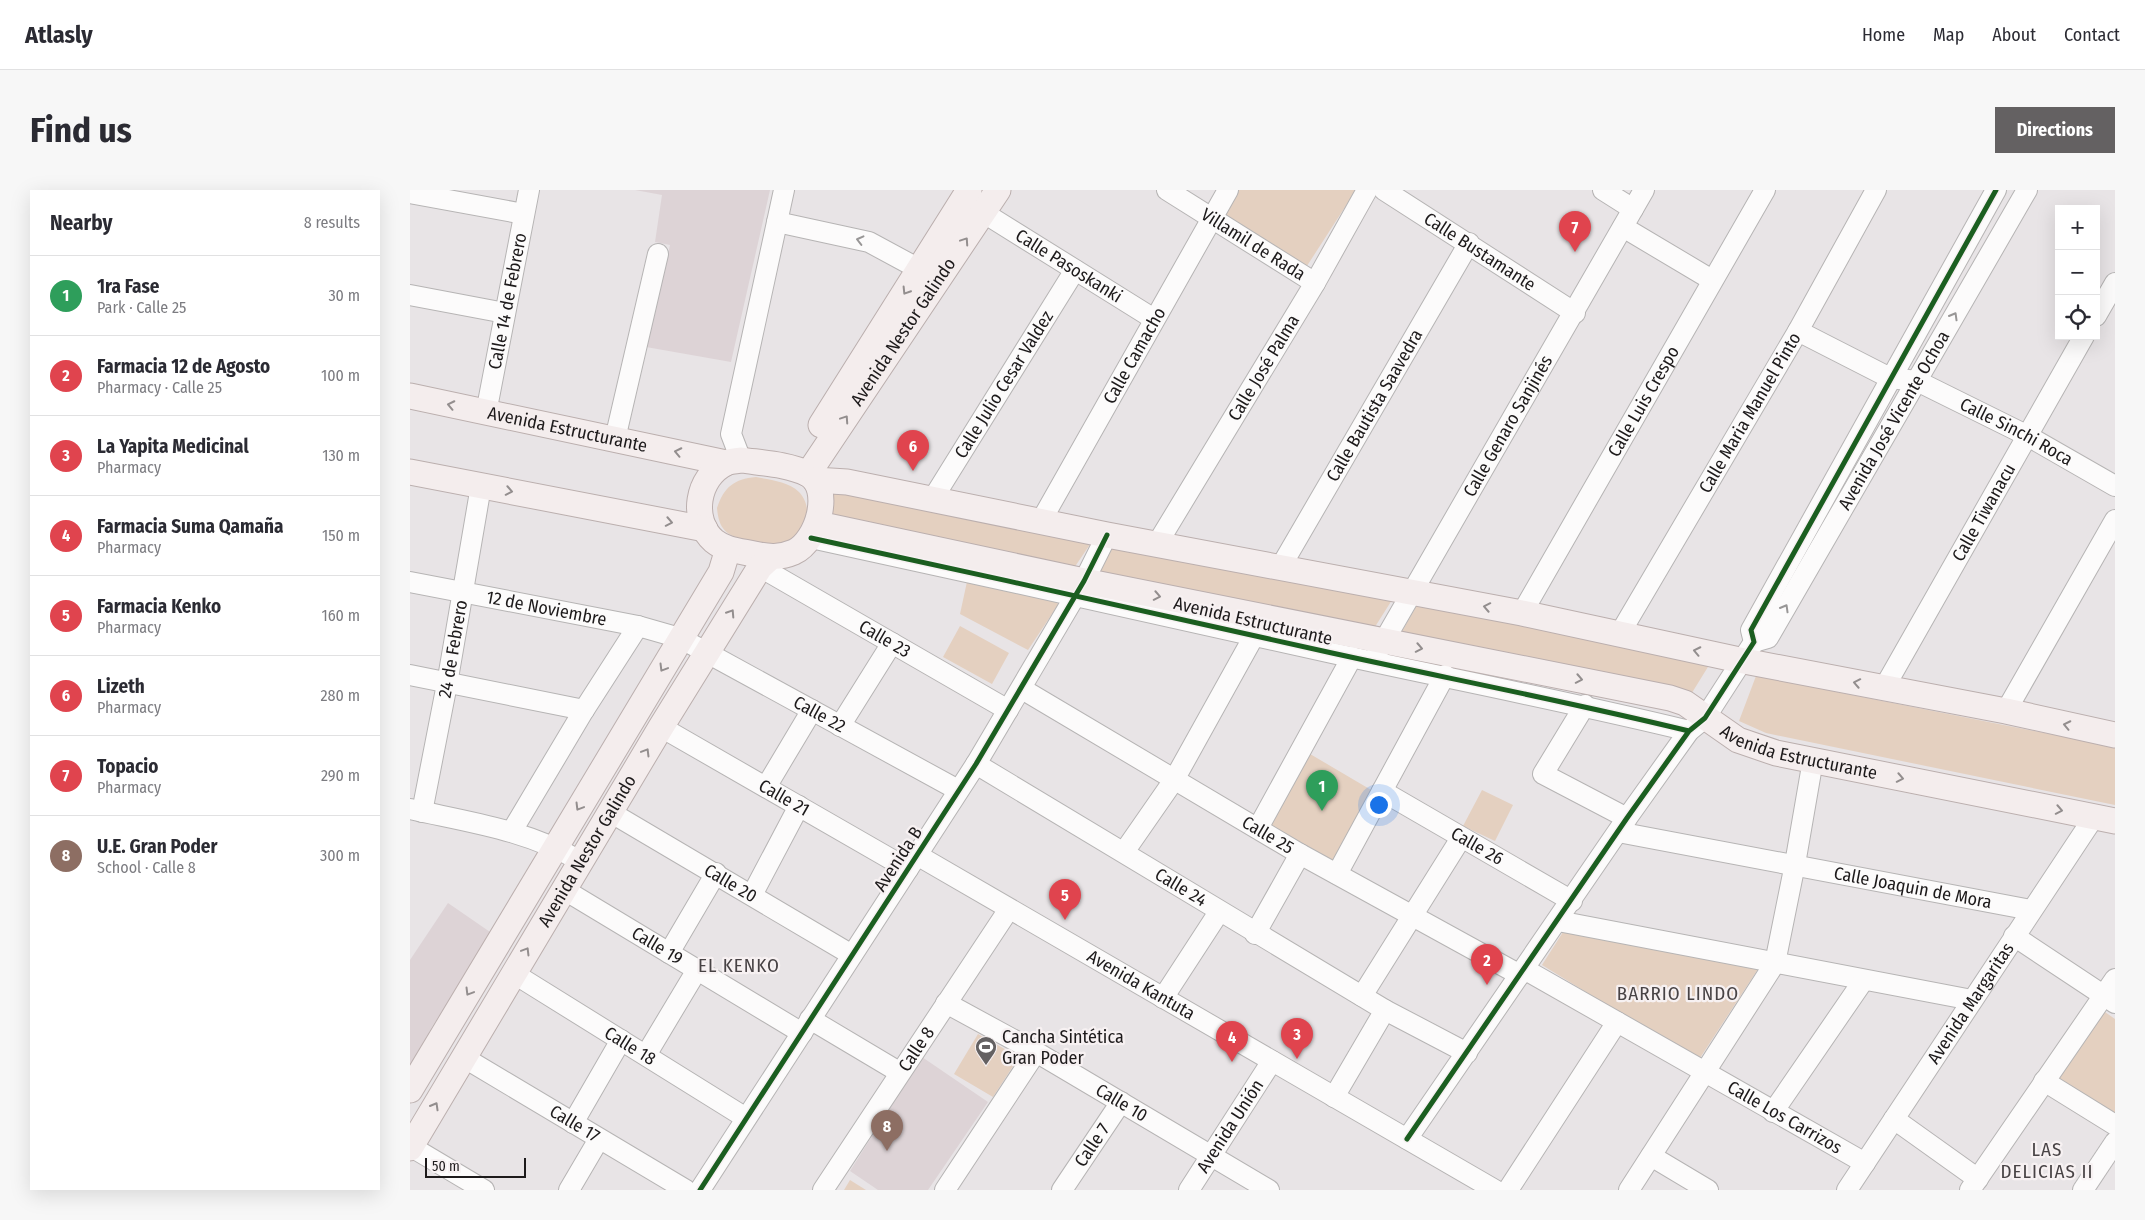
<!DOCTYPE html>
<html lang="en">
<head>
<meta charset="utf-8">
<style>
	body { margin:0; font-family:"Fira Sans Condensed",sans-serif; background:#f7f7f7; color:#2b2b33 }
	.controls { position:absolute; right:15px; top:15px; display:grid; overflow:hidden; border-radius:0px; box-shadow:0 5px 20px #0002 }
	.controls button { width:45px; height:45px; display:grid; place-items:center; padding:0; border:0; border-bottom:1px solid #e1e1e2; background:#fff; color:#2b2b33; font:25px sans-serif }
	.scale { position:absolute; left:15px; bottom:12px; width:101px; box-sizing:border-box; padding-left:5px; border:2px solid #1d1a1b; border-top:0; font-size:14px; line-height:18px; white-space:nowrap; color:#1d1a1b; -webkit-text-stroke:4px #f7f1f2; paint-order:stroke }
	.you { position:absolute; left:968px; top:614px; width:18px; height:18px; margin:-12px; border:4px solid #fff; border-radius:50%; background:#1a73e8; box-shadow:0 0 0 8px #1a73e833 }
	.badge { display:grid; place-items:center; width:32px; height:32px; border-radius:50%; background:#646162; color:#fff; font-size:16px; font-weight:700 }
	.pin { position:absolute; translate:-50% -41px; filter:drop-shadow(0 1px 2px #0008) }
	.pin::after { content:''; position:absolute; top:26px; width:18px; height:15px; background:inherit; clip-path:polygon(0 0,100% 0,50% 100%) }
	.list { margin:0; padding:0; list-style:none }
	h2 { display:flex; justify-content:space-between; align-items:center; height:65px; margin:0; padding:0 20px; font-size:21px }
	h2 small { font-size:16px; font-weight:400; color:#7c7c81 }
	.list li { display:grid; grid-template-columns:32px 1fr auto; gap:15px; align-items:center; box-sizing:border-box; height:80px; padding:0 20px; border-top:1px solid #e1e1e2 }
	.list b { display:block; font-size:19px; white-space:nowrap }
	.list p { margin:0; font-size:16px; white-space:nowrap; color:#7c7c81 }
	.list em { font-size:16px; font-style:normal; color:#7c7c81 }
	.icon { flex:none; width:28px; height:28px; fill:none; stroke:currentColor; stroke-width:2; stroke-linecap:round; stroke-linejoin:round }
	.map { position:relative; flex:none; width:1705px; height:1000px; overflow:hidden; border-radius:0px }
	header { display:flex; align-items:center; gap:30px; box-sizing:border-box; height:70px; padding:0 25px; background:#fff; border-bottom:1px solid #e1e1e2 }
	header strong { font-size:24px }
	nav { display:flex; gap:28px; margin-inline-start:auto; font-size:18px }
	.intro { display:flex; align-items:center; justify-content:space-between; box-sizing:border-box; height:120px; padding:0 30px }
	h1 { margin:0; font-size:35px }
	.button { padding:12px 22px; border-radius:0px; background:#646162; color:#fff; font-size:18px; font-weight:700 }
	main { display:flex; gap:30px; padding:0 30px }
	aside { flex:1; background:#fff; border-radius:0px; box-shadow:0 5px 20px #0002 }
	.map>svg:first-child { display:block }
	.built { fill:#ddd3d6 }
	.green { fill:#e4d0c0 }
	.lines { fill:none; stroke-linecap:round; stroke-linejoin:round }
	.minor-casing { stroke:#b6b4b4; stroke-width:22 }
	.major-casing { stroke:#bbafae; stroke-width:27 }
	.minor { stroke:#fcfbfb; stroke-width:20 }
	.major { stroke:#f4eded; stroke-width:25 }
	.cycleway-casing { stroke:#f7f1f2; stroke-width:8 }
	.cycleway { stroke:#1b5e20; stroke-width:5 }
	.oneway { stroke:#989696 }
	.oneway2 { stroke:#938e8e }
	.labels { text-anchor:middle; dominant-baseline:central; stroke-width:4.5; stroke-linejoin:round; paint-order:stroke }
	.street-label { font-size:18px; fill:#1d1a1b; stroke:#f7f1f2 }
	.poi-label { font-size:18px; fill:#1d1a1b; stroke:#f7f1f2; text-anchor:start }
	.neighbourhood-label { font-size:19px; letter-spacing:1px; fill:#484345; stroke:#f7f1f2 }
</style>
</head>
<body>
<header>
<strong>Atlasly</strong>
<nav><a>Home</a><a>Map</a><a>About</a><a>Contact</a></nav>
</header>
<div class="intro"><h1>Find us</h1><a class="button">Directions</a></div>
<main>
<aside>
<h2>Nearby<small>8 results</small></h2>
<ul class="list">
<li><span class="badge" style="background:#2e9e5b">1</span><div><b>1ra Fase</b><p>Park · Calle 25</p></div><em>30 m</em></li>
<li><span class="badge" style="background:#e0444e">2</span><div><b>Farmacia 12 de Agosto</b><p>Pharmacy · Calle 25</p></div><em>100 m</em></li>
<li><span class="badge" style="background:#e0444e">3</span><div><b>La Yapita Medicinal</b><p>Pharmacy</p></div><em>130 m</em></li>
<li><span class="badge" style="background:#e0444e">4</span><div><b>Farmacia Suma Qamaña</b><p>Pharmacy</p></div><em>150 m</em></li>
<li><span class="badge" style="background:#e0444e">5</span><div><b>Farmacia Kenko</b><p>Pharmacy</p></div><em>160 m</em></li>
<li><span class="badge" style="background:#e0444e">6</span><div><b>Lizeth</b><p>Pharmacy</p></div><em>280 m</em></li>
<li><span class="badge" style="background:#e0444e">7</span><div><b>Topacio</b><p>Pharmacy</p></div><em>290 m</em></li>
<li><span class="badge" style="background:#8d6e63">8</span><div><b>U.E. Gran Poder</b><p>School · Calle 8</p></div><em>300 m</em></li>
</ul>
</aside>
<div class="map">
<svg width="1705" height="1000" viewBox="0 0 1705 1000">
	<rect width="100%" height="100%" fill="#e8e4e6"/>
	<path class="built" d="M225 0H360L321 172 236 157 260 55 245 52 252 5Z
		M38 713 83 744 23 835 0 877V770Z
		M512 867 578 912 518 1000H468L440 981Z"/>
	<path class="green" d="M827 0H946L895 79 812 26Z
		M346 287C360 290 378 291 389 302 408 322 391 354 367 358 358 359 345 353 337 351 316 345 309 340 307 318 314 297 324 289 346 287Z
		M414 298 683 350 664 378 419 325Z
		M700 355 982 410 963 440 684 382Z
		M558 387 647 408 648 415 618 460 550 424Z
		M1007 415 1301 472 1280 506 990 445Z
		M550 436 599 463 582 494 533 467Z
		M1346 486 1705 557V615L1356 543 1329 531Z
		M895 561 968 604 927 676 856 638Z
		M1072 600 1103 615 1085 651 1053 636Z
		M1153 742 1350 776 1288 871 1132 775Z
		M1692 820 1705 829V929L1646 888Z
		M568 844 609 867 583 907 544 884Z
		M440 990 456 1000H434Z"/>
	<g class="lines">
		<g class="minor-casing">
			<g id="minor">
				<path id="s1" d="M757 0 905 93"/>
				<path id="s2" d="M974 0 1165 123"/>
				<path d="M1193 0 1223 19"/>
				<path d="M0 3 114 24"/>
				<path id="s3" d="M574 23 744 129"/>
				<path d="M367 32 459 52 509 79"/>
				<path d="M1213 37 1302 90"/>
				<path d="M0 105 95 123"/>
				<path d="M1686 126 1705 93"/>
				<path id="s4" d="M1388 141 1480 188 1507 191 1616 245 1705 296"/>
				<path id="s5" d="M76 223 119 0"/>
				<path d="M205 249 248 64"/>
				<path d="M331 270 321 244 374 0"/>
				<path id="s6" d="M522 310 665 80"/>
				<path id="s7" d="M631 331 818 0"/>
				<path d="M401 348C575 385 748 425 922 463 1041 489 1160 512 1279 541"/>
				<path id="s8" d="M747 354 905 93 957 0"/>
				<path id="s9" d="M350 377 598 520"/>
				<path id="s10" d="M870 378 1059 53"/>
				<path id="s11" d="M0 392 228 436 270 448 548 600"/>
				<path id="s12" d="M1112 423 1355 0"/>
				<path id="s13" d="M1209 445 1388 141 1466 0"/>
				<path id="s14" d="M1344 452 1358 448 1617 0"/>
				<path id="s15" d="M967 463 1234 0"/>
				<path d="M0 485 174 520"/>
				<path id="s16" d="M1474 498 1674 146"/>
				<path id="s17" d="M612 499 890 664 1110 785"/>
				<path d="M1175 515 1133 584 1217 628"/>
				<path d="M1596 521 1705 330"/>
				<path d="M430 536 482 453"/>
				<path id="s18" d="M251 537 498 679"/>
				<path id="s19" d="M566 574 975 820"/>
				<path d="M356 597 402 520"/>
				<path id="s20" d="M972 601 1162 711"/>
				<path d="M0 619C58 632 118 640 170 671"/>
				<path id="s21" d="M12 622 37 494 71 296"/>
				<path id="s22" d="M200 622 442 765"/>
				<path d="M848 638 942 467"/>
				<path d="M102 641 174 520 228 436"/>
				<path id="s23" d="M1208 642 1621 720"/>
				<path d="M714 662 764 590 844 446"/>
				<path id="s24" d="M507 665 1085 1000"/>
				<path d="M927 684 1035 485"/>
				<path id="s25" d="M153 699 392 843"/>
				<path d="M342 705 389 616"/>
				<path d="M1148 731 1562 810"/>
				<path d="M845 744 890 664"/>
				<path d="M1604 746 1705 813"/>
				<path d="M259 763 306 683"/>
				<path id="s26" d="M1114 779 1455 973"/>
				<path id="s27" d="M103 783 336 928"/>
				<path d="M952 806 1051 648"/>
				<path d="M753 808 809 722"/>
				<path id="s28" d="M536 813 626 862 859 1000"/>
				<path d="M400 829 489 882"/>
				<path d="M236 865 287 780"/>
				<path id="s29" d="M53 867 276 1000"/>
				<path d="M1634 891 1705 935"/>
				<path d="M924 907 975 820 1057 863"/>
				<path d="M1363 922 1453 791"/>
				<path d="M1484 929 1568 989"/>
				<path d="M163 933 211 850"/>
				<path d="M997 949 1217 628 1279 541 1295 528 1344 452 1341 440 1586 0"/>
				<path d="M0 956 74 1000"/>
				<path d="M1241 966 1298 1000"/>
				<path d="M159 1000 189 949"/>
				<path d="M290 1000 566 574 674 391 697 345"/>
				<path id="s30" d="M413 1000 599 719"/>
				<path d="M535 1000 626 862"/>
				<path id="s31" d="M652 1000 711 912"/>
				<path id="s32" d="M779 1000 862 871"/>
				<path d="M1098 1000 1207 832"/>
				<path d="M1219 1000 1365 773 1385 674 1403 570"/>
				<path id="s33" d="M1437 1000 1684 627"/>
				<path d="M1560 1000 1705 789"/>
				<path d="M1673 1000 1705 952"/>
			</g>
		</g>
		<g class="major-casing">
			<g id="major">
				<path id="s34" d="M0 206 316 273"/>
				<path d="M411 235 559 0"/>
				<path d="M331 270C352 273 378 274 398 284 423 298 408 351 384 362 370 368 358 367 344 364 330 361 315 360 304 351 280 330 287 287 316 273 320 271 326 271 331 270Z"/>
				<path d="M0 282 295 339"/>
				<path id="s35" d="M398 284 588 0"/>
				<path d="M405 290 437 292 697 345 1112 423 1334 471 1596 521 1705 545"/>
				<path id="s36" d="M408 334 674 391 1260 508 1275 513 1328 550 1366 563 1705 631"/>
				<path d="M0 900 311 382 318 359"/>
				<path id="s37" d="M0 958 251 537 350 377 361 367"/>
			</g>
		</g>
		<use href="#minor" class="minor"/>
		<use href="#major" class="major"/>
		<g class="cycleway-casing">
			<path id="cycleway" d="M401 348C575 385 748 425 922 463 1041 489 1160 512 1279 541
				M997 949 1217 628 1279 541 1295 528 1344 452 1341 440 1586 0
				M290 1000 566 574 674 391 697 345"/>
		</g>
		<use href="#cycleway" class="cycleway"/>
	</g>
	<defs><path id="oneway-chevron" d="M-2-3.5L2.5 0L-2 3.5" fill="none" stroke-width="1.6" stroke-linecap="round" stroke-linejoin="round" transform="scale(1.25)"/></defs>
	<g class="oneway">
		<use href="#oneway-chevron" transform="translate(450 50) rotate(-166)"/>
		<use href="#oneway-chevron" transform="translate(1544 126) rotate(-60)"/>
		<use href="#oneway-chevron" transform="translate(1375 418) rotate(-60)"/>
	</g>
	<g class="oneway2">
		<use href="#oneway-chevron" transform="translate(555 51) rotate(-56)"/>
		<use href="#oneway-chevron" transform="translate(496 101) rotate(122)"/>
		<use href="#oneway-chevron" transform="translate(41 215) rotate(-168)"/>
		<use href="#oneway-chevron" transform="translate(435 229) rotate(-56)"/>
		<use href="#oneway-chevron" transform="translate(268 262) rotate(-168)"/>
		<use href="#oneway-chevron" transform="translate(99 301) rotate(11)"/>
		<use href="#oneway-chevron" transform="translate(259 332) rotate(11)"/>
		<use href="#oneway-chevron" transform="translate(747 406) rotate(11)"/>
		<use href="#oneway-chevron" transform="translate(1077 417) rotate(-169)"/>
		<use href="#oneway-chevron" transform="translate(321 423) rotate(-57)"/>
		<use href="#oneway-chevron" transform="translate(1009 458) rotate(11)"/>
		<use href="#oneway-chevron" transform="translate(1287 461) rotate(-168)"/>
		<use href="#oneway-chevron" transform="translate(253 478) rotate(121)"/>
		<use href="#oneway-chevron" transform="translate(1169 489) rotate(11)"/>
		<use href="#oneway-chevron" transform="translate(1447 493) rotate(-169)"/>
		<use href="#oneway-chevron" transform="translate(1657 535) rotate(-168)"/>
		<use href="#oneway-chevron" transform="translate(236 562) rotate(-59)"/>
		<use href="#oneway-chevron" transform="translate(1490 588) rotate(11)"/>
		<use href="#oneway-chevron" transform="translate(169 617) rotate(121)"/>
		<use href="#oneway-chevron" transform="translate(1649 620) rotate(11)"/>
		<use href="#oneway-chevron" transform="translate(116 761) rotate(-59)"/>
		<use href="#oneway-chevron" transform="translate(59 802) rotate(121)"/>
		<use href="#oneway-chevron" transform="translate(25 916) rotate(-60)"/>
	</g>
	<defs>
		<g id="stadium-pin" transform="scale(1.125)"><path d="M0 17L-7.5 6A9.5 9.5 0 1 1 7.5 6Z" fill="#646162" stroke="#f7f1f2"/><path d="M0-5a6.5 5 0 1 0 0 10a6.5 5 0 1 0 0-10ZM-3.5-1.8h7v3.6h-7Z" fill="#fff"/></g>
	</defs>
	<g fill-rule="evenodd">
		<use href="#stadium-pin" x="576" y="857"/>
	</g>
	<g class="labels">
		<g class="street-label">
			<text stroke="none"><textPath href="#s1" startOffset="102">Villamil de Rada</textPath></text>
			<text stroke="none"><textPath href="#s2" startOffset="114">Calle Bustamante</textPath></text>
			<text stroke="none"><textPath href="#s3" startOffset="100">Calle Pasoskanki</textPath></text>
			<text stroke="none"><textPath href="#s5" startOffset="114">Calle 14 de Febrero</textPath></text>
			<text stroke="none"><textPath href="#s35" startOffset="171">Avenida Nestor Galindo</textPath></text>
			<text stroke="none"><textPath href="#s7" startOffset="190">Calle Camacho</textPath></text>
			<text stroke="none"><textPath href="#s8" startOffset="206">Calle José Palma</textPath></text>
			<text stroke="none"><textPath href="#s6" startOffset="136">Calle Julio Cesar Valdez</textPath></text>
			<text stroke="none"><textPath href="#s12" startOffset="244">Calle Luis Crespo</textPath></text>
			<text stroke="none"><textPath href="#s10" startOffset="188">Calle Bautista Saavedra</textPath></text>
			<text stroke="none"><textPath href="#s13" startOffset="258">Calle Maria Manuel Pinto</textPath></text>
			<text stroke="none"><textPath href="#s14" startOffset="266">Avenida José Vicente Ochoa</textPath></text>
			<text stroke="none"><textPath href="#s15" startOffset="262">Calle Genaro Sanjinés</textPath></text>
			<text stroke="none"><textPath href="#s34" startOffset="161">Avenida Estructurante</textPath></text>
			<text stroke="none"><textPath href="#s4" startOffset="242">Calle Sinchi Roca</textPath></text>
			<text stroke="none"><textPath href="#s16" startOffset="202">Calle Tiwanacu</textPath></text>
			<text stroke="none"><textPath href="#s11" startOffset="139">12 de Noviembre</textPath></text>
			<text transform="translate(843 431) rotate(13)">Avenida Estructurante</text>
			<text stroke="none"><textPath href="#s9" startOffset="144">Calle 23</textPath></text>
			<text stroke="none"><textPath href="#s21" startOffset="166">24 de Febrero</textPath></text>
			<text stroke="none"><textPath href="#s11" startOffset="435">Calle 22</textPath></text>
			<text stroke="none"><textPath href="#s36" startOffset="1012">Avenida Estructurante</textPath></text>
			<text stroke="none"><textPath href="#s18" startOffset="142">Calle 21</textPath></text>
			<text stroke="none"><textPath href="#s17" startOffset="286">Calle 25</textPath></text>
			<text stroke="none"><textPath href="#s20" startOffset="110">Calle 26</textPath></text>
			<text stroke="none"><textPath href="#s37" startOffset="346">Avenida Nestor Galindo</textPath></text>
			<text transform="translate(488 669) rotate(-57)">Avenida B</text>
			<text stroke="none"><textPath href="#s22" startOffset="140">Calle 20</textPath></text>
			<text stroke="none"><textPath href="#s23" startOffset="300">Calle Joaquin de Mora</textPath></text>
			<text stroke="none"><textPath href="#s19" startOffset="239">Calle 24</textPath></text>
			<text stroke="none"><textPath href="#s25" startOffset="110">Calle 19</textPath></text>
			<text stroke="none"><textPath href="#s24" startOffset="259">Avenida Kantuta</textPath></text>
			<text stroke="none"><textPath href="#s33" startOffset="224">Avenida Margaritas</textPath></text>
			<text stroke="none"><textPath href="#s27" startOffset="138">Calle 18</textPath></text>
			<text stroke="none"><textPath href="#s30" startOffset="169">Calle 8</textPath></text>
			<text stroke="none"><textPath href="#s28" startOffset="202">Calle 10</textPath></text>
			<text stroke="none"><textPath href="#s26" startOffset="300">Calle Los Carrizos</textPath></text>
			<text stroke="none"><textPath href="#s29" startOffset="130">Calle 17</textPath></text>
			<text stroke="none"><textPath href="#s32" startOffset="76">Avenida Unión</textPath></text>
			<text stroke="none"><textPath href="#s31" startOffset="54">Calle 7</textPath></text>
		</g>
		<g class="poi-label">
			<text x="592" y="847">Cancha Sintética<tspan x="592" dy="21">Gran Poder</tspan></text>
		</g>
		<g class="neighbourhood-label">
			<text x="329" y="775">EL KENKO</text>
			<text x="1268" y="803">BARRIO LINDO</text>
			<text x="1637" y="959">LAS<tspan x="1637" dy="22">DELICIAS II</tspan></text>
		</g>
	</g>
</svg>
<div class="controls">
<button>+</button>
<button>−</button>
<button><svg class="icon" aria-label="locate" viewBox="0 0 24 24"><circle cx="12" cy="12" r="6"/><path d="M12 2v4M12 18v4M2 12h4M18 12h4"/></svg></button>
</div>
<div class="scale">50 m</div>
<div class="you"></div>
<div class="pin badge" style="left:912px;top:621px;background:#2e9e5b">1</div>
<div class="pin badge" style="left:1077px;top:795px;background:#e0444e">2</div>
<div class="pin badge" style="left:887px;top:869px;background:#e0444e">3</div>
<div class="pin badge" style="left:822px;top:872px;background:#e0444e">4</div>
<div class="pin badge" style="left:655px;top:730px;background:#e0444e">5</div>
<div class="pin badge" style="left:503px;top:281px;background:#e0444e">6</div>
<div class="pin badge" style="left:1165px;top:62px;background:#e0444e">7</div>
<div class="pin badge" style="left:477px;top:961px;background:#8d6e63">8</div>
</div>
</main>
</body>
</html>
